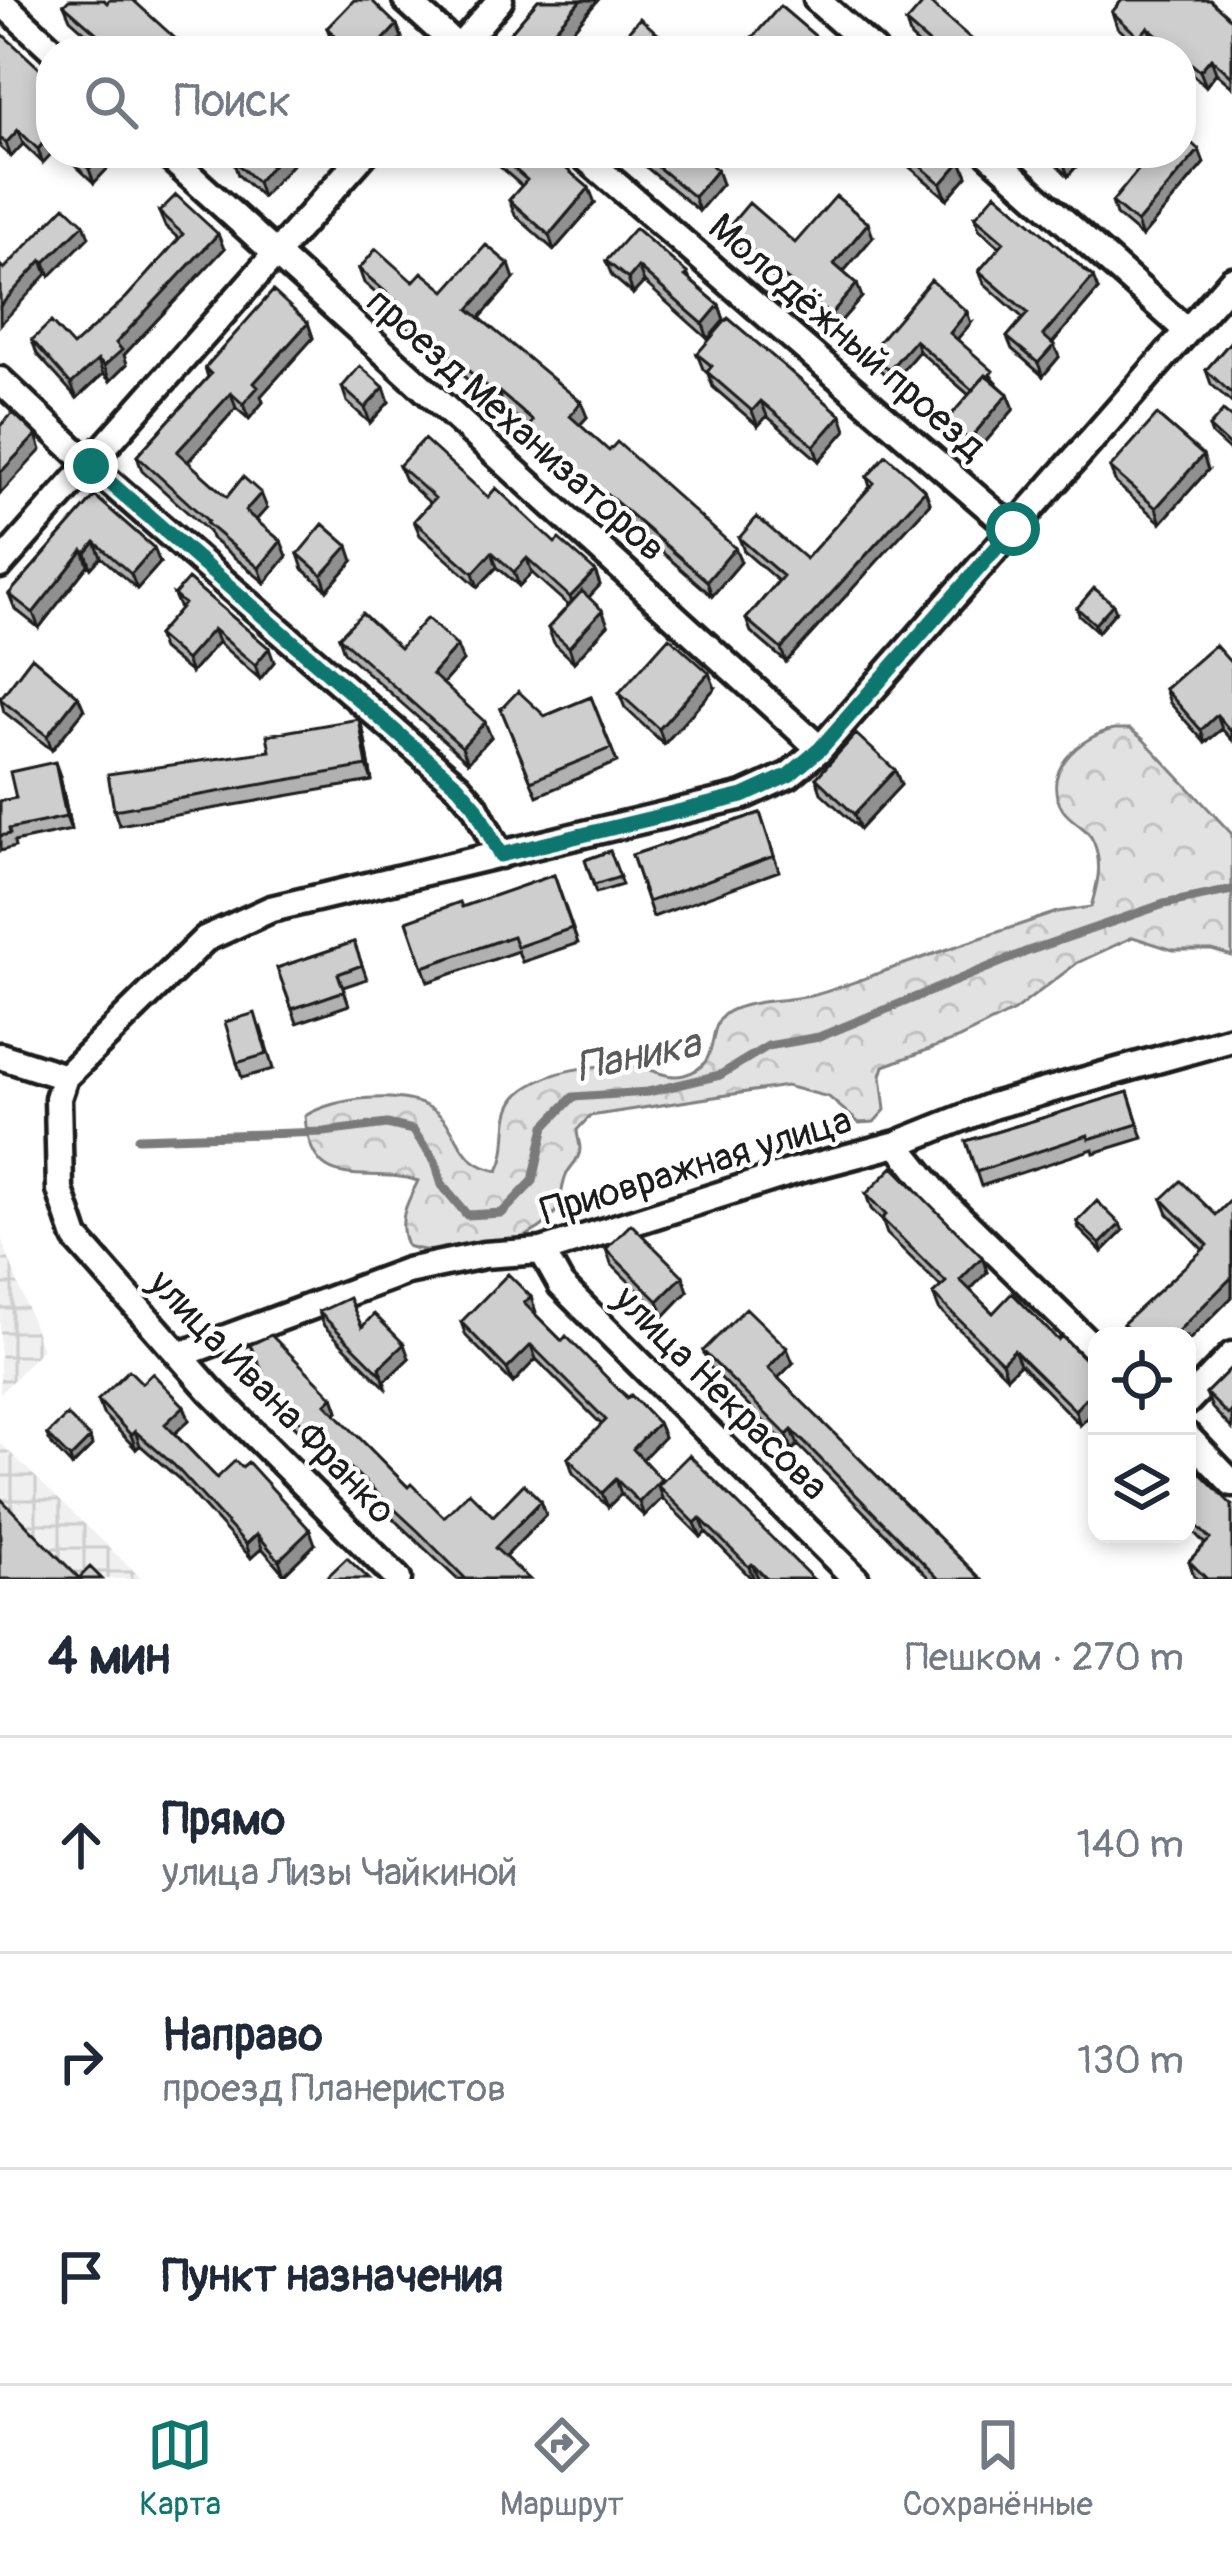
<!DOCTYPE html>
<html lang="ru">
<head>
<meta charset="utf-8">
<style>
	body { margin:0; font-family:Pangolin,sans-serif; background:#f6f6f7; color:#1f2937 }
	.controls { position:absolute; right:36px; bottom:36px; display:grid; overflow:hidden; border-radius:24px; box-shadow:0 6px 18px #0003 }
	.controls button { width:108px; height:108px; display:grid; place-items:center; padding:0; border:0; border-bottom:3px solid #e0e1e3; background:#fff; color:#1f2937; font:60px sans-serif }
	.stop { position:absolute; width:36px; height:36px; margin:-27px; border:9px solid #0f766e; border-radius:50%; background:#fff }
	.stop.end { background:#0f766e; border-color:#fff; box-shadow:0 3px 12px #0008 }
	.list { margin:0; padding:0; list-style:none }
	h2 { display:flex; justify-content:space-between; align-items:center; height:156px; margin:0; padding:0 48px; font-size:51px }
	h2 small { font-size:39px; font-weight:400; color:#747a83 }
	.list li { display:grid; grid-template-columns:78px 1fr auto; gap:36px; align-items:center; box-sizing:border-box; height:216px; padding:0 48px; border-top:3px solid #e0e1e3 }
	.list b { display:block; font-size:45px; white-space:nowrap }
	.list p { margin:0; font-size:39px; white-space:nowrap; color:#747a83 }
	.list em { font-size:39px; font-style:normal; color:#747a83 }
	.icon { flex:none; width:66px; height:66px; fill:none; stroke:currentColor; stroke-width:2; stroke-linecap:round; stroke-linejoin:round }
	.map { position:relative; flex:none; width:1232px; height:1579px; overflow:hidden }
	.search { position:absolute; background:#fff; box-shadow:0 6px 18px #0003; left:36px; right:36px; top:36px; height:132px; display:flex; align-items:center; gap:30px; box-sizing:border-box; padding:0 42px; border-radius:48px; color:#747a83; font-size:45px }
	.sheet { height:804px; background:#fff }
	nav { display:flex; justify-content:space-around; align-items:center; box-sizing:border-box; height:168px; border-top:3px solid #e0e1e3; background:#fff; font-size:33px; color:#747a83 }
	nav a { display:grid; justify-items:center; gap:6px }
	nav .on { color:#0f766e }
	.map>svg:first-child { display:block }
	.industrial { fill:url(#industrial-grid) }
	.forest { fill:url(#forest-crowns); stroke:#7f7f7f; stroke-width:3 }
	.lines { fill:none; stroke-linecap:round; stroke-linejoin:round }
	.stream { stroke:#7a7a7a; stroke-width:9 }
	.minor-casing { stroke:#1c1c1c; stroke-width:33 }
	.minor { stroke:#fff; stroke-width:24 }
	.wall { fill:#b1b1b1; stroke:#1c1c1c; stroke-width:3 }
	.shaded-wall { fill:#909090; stroke:#1c1c1c; stroke-width:3 }
	.building { fill:#cecece; stroke:#1c1c1c; stroke-width:3 }
	.route { stroke:#0f766e; stroke-width:15 }
	.labels { text-anchor:middle; dominant-baseline:central; stroke-width:9; stroke-linejoin:round; paint-order:stroke }
	.street-label { font-size:39px; fill:#1c1c1c; stroke:#fff }
	.water-label { font-size:42px; font-style:italic; fill:#5a5a5a; stroke:#fff }
</style>
</head>
<body>
<div class="map">
<svg width="1232" height="1579" viewBox="0 0 1232 1579">
	<defs>
		<pattern id="industrial-grid" width="8" height="8" patternUnits="userSpaceOnUse" patternTransform="scale(3)"><rect width="8" height="8" fill="#f0f0f0"/><path d="M0 4h8M4 0v8" fill="none" stroke="#cdcdcd"/></pattern>
		<pattern id="forest-crowns" width="20" height="18" patternUnits="userSpaceOnUse" patternTransform="scale(3)"><rect width="20" height="18" fill="#e2e2e2"/><path d="M2 6a3 3 0 1 1 6 0M12 15a3 3 0 1 1 6 0" fill="none" stroke="#c1c1c1"/></pattern>
	</defs>
	<rect width="100%" height="100%" fill="#fff"/>
	<filter id="ink" filterUnits="userSpaceOnUse"><feTurbulence type="fractalNoise" baseFrequency=".00833" numOctaves="2"/><feDisplacementMap in="SourceGraphic" scale="24" xChannelSelector="R" yChannelSelector="G"/><feConvolveMatrix kernelMatrix="1 2 1 2 8 2 1 2 1" color-interpolation-filters="sRGB"/></filter>
	<g filter="url(#ink)">
		<path class="industrial" d="M0 1234 42 1349 0 1394Z
			M0 1443 142 1579H0Z"/>
		<path class="forest" d="M1114 729H1130L1143 739 1232 834V956L1212 950H1173L1133 937 1077 963 1014 1011 957 1039 884 1066 881 1076 885 1110 874 1122 859 1123 829 1097 786 1086 590 1116 577 1130C577 1137 580 1142 580 1149 580 1159 571 1166 567 1173 560 1188 563 1205 551 1218 524 1249 444 1259 407 1246 397 1221 406 1204 418 1181 365 1164 311 1199 305 1116 334 1097 402 1090 432 1109 462 1128 454 1163 498 1171 513 1143 496 1109 525 1089 555 1068 605 1062 640 1068 656 1070 667 1079 684 1075 728 1063 699 1022 734 1009 759 999 789 1001 815 995 841 988 867 977 893 968 947 949 1002 931 1057 912L1091 907C1097 885 1103 866 1094 843 1088 827 1072 823 1063 810 1039 772 1079 737 1114 729Z"/>
		<g class="lines">
			<path class="stream" d="M138 1138 324 1132 387 1124 413 1130 435 1161 442 1185 467 1215 502 1213 533 1181 545 1126 573 1097 648 1092 720 1075 768 1046 819 1037 1028 951 1164 904 1232 890"/>
			<g class="minor-casing">
				<path id="minor" d="M406 0 462 51
					M817 0 874 51
					M0 1 54 51
					M456 51 500 0
					M165 153 820 749
					M580 153 1013 529
					M988 153 1187 331
					M0 380 91 466 458 786 475 806 500 855
					M0 565 365 153
					M0 1056 65 1077
					M897 1144 942 1200 1097 1351
					M542 1251 561 1285 856 1579
					M180 1355 407 1271 484 1255 542 1251 795 1171 897 1144 992 1106 1232 1039
					M1187 1402 1232 1355
					M1187 1436 1232 1483
					M398 1579 210 1390 76 1238 60 1190 58 1098 65 1077 205 939 271 909 743 796 789 775 820 749 1232 280"/>
			</g>
			<use href="#minor" class="minor"/>
		</g>
		<path class="wall" d="M538 0H598L559 45 566 51H510L505 39Z
			M107 3 189 51H106L70 19 64 5Z
			M1112 12 1232 20V87L1216 73 1206 86 1181 65V51H1165L1154 41 1144 51 1117 27Z
			M906 23 985 51H926L911 38Z
			M397 25 402 38 389 51H339L340 49 332 41 327 28Z
			M0 32 43 163 23 144 11 157 0 147Z
			M753 37 829 51H758Z
			M1199 150 1204 163 1142 237 1116 215 1112 202 1163 156Z
			M62 153H122L94 183Z
			M240 153H297L299 157 262 197 238 175 233 160Z
			M484 153H548L595 203 554 250 515 215 509 200 522 186Z
			M629 153H698L722 184 699 211Z
			M893 153H953L961 161 967 176 947 199Z
			M1045 153H1088L1068 176Z
			M159 212 224 249 124 355 127 364 110 381 103 374 77 398 37 354 32 340 73 346 126 298 179 239 165 226Z
			M975 217 1098 290 1052 343 1059 357 1043 376 1012 349 1007 337 1023 318 984 283 979 271 1000 247 979 229Z
			M727 229 795 243 873 237 843 272 862 297 834 329 732 243Z
			M606 261 687 273 690 280 719 305 724 320 708 339 644 282 633 294 612 276Z
			M359 269 445 291 514 279 480 318 587 417 580 425 609 451 735 548 741 562 712 596 534 440 530 429 503 406 501 409 398 319 395 310 364 283Z
			M308 323 313 338 261 396 263 402 249 419 236 408 188 462 227 497 267 508 256 520 287 556 265 583 211 538 209 532 142 471 137 456 208 377 205 368Z
			M971 323 957 339 997 382 996 383 1008 394 1014 409 974 455 952 436 946 421 969 395 919 351 893 381 873 364 869 353Z
			M1232 340V403L1211 384 1206 370Z
			M697 354 841 415 846 430 819 461 767 416 758 426 713 387 708 374 703 369Z
			M342 387H384L389 402 370 423 347 402Z
			M1232 418V453L1212 435 1209 427Z
			M399 466 488 497 595 571 600 585 589 597 608 625 574 662 554 643 548 628 569 606 532 573 519 586 497 567 478 587 420 535 414 521 430 503 405 480Z
			M1110 468 1208 470 1161 523 1116 483Z
			M867 477 925 490 930 503 786 662 751 632 746 619 778 581 744 551 739 538 806 559 870 487Z
			M95 496 160 563 137 589 101 557 91 568 88 565 39 628 15 609 9 594Z
			M298 554 353 561 327 590 303 569Z
			M174 595 274 662 260 679 218 642 191 673 162 649 157 635 180 609Z
			M1077 608 1116 611 1098 632 1079 615Z
			M339 637 463 661 443 683 491 737 468 762 344 652Z
			M1232 664V740L1222 729 1205 743 1170 703 1165 689Z
			M715 688 664 744 625 708 619 693Z
			M0 696H78L84 710 52 750 4 712Z
			M591 697 617 762 537 796 501 709 545 716Z
			M359 719 364 734 372 781 119 825 114 810Z
			M895 770 901 785 860 829 821 793 816 778Z
			M60 776 71 830 14 842 15 847 0 851V801L16 798Z
			M760 813 779 871 653 917 632 855Z
			M610 851 622 885 596 893 585 860Z
			M554 875 578 943 522 962 518 951 428 982 407 921 462 907Z
			M354 942 367 979 343 987 349 1005 297 1023 277 968Z
			M261 1028 273 1069 242 1078 237 1063Z
			M1128 1092 1143 1138 1094 1153 1093 1149 981 1186 966 1141Z
			M866 1194 982 1257 987 1272 970 1290 993 1313 1058 1340 1097 1371V1418L1092 1413 1080 1425 1020 1364 1007 1377 939 1309 933 1294 941 1287 887 1234 882 1220 871 1209Z
			M1162 1199 1216 1215 1232 1199V1297L1187 1342V1336H1128L1123 1324 1203 1250 1168 1214Z
			M1077 1222 1123 1231 1102 1252 1079 1229Z
			M606 1249 688 1291 664 1316 611 1264Z
			M319 1312 362 1327 409 1358 385 1381 386 1388 324 1326Z
			M536 1312 534 1313 562 1341 658 1423 664 1437 642 1459 662 1482 813 1579H752L706 1532 701 1537 662 1498 644 1516 621 1494 608 1507 573 1473 568 1458 602 1425 536 1359 513 1383 466 1336 461 1322Z
			M250 1345 333 1397 338 1411 335 1414 408 1487 444 1517 493 1516 541 1501 546 1515 505 1557 529 1579H457L280 1412Z
			M703 1351 793 1363 778 1378 981 1579H930L798 1445 792 1450 709 1366Z
			M1232 1367V1429L1212 1408 1206 1393Z
			M142 1383 184 1406 189 1420 174 1433 217 1478 315 1544 284 1574 262 1548 251 1558 179 1479 140 1445 136 1449 103 1414 98 1400Z
			M47 1435 90 1438 92 1446 72 1466 50 1443Z
			M1187 1460 1232 1579H1197L1194 1576 1189 1561 1205 1544 1187 1525Z"/>
		<path class="shaded-wall" d="M581 0H598L555 51 549 36Z
			M397 25 402 38 389 51H373Z
			M1148 27 1154 41 1145 51 1139 37Z
			M660 36 665 51H647Z
			M1211 58 1216 73 1206 86 1200 71Z
			M18 130 23 144 11 157 6 143Z
			M51 135 52 153 43 163 38 149Z
			M1199 150 1204 163 1142 237 1137 223Z
			M104 153H122L94 183 89 169Z
			M283 153H297L299 157 262 197 257 182Z
			M1070 153H1088L1068 176 1063 161Z
			M961 161 967 176 947 199 941 184Z
			M717 170 722 184 699 211 694 197Z
			M589 188 595 203 554 250 549 235Z
			M868 223 873 237 839 277 834 264Z
			M84 224 89 237 50 276 45 262Z
			M218 234 224 249 124 355 127 364 110 381 104 366 116 343Z
			M42 260 47 274 0 325V306Z
			M509 264 514 279 474 324 469 309Z
			M638 267 644 282 633 294 628 279Z
			M1093 277 1098 290 1048 348 1043 335Z
			M857 284 862 297 834 329 830 315Z
			M719 305 724 320 708 339 703 324Z
			M967 312 971 323 954 343 950 333Z
			M308 323 313 338 261 396 263 402 249 419 243 404 254 383Z
			M915 340 919 351 893 381 889 370Z
			M1054 345 1059 357 1043 376 1038 363Z
			M98 360 103 374 77 398 71 384Z
			M384 387 389 402 370 423 365 408Z
			M498 391 503 406 501 409 495 394Z
			M231 393 236 408 183 467 177 452Z
			M1008 394 1014 409 974 455 969 440Z
			M761 401 767 416 758 426 752 411Z
			M581 402 587 417 575 430 570 416Z
			M841 415 846 430 819 461 814 446Z
			M36 435 41 450 0 494V473Z
			M1203 455 1208 470 1161 523 1156 508Z
			M925 490 930 503 786 662 781 649Z
			M261 493 267 508 251 526 245 511Z
			M281 541 287 556 265 583 259 568Z
			M95 542 101 557 91 568 86 553Z
			M348 546 353 561 327 590 322 575Z
			M154 548 160 563 137 589 131 574Z
			M735 548 741 562 712 596 707 581Z
			M83 550 88 565 39 628 33 613Z
			M492 552 497 567 478 587 473 573Z
			M527 558 532 573 519 586 514 572Z
			M595 571 600 585 575 612 570 597Z
			M1113 604 1116 611 1098 632 1095 624Z
			M602 610 608 625 574 662 569 647Z
			M213 629 218 642 191 673 186 660Z
			M457 646 463 661 438 689 432 674Z
			M269 648 274 662 260 679 255 665Z
			M709 673 715 688 664 744 659 729Z
			M78 696 84 710 52 750 47 736Z
			M1217 715 1222 729 1205 743 1201 730Z
			M359 719 364 734 372 781 367 766Z
			M485 722 491 737 468 762 462 747Z
			M55 762 60 776 71 830 66 817Z
			M895 770 901 785 860 829 854 814Z
			M1120 1224 1123 1231 1102 1252 1100 1244Z
			M982 1257 987 1272 965 1295 960 1280Z
			M683 1276 688 1291 664 1316 658 1301Z
			M1232 1277V1297L1187 1342V1336H1173Z
			M531 1297 536 1312 530 1318 524 1303Z
			M404 1344 409 1358 385 1381 386 1388 380 1367Z
			M531 1345 536 1359 513 1383 507 1369Z
			M787 1348 793 1363 773 1383 768 1368Z
			M1014 1350 1020 1364 1007 1377 1002 1362Z
			M333 1397 338 1411 331 1418 326 1404Z
			M1086 1398 1092 1413 1080 1425 1075 1410Z
			M184 1406 189 1420 170 1438 165 1424Z
			M658 1423 664 1437 638 1464 633 1449Z
			M792 1430 798 1445 792 1450 787 1435Z
			M135 1431 140 1445 136 1449 131 1435Z
			M90 1438 92 1446 72 1466 70 1458Z
			M616 1479 621 1494 608 1507 602 1493Z
			M661 1479 667 1494 658 1486 662 1498 644 1516 639 1502Z
			M541 1501 546 1515 500 1562 495 1548Z
			M700 1518 706 1532 701 1537 695 1523Z
			M310 1530 315 1544 284 1574 279 1560Z
			M257 1534 262 1548 251 1558 246 1544Z
			M752 1564 758 1578 757 1579H754L749 1567Z"/>
		<path class="building" d="M69 0H104L107 3 109 0H133L189 51H117L64 5Z
			M354 0H371L397 25 373 51H339L345 45 327 28Z
			M538 0H581L549 36 566 51H520L505 39Z
			M926 0H927L985 51H938L906 23Z
			M1122 0H1210L1232 20V77L1211 58 1200 71 1181 55V51H1177L1148 27 1139 37 1112 12Z
			M780 6 827 46 823 51H770L753 37Z
			M640 18 660 36 647 51H611Z
			M0 32 51 79V135L38 149 18 130 6 143 0 138Z
			M1182 134 1199 150 1137 223 1112 202 1152 153H1160L1163 156 1166 153H1181Z
			M72 153H104L89 169Z
			M240 153H283L257 182 233 160Z
			M496 153H548L589 188 549 235 509 200 527 180Z
			M641 153H698L717 170 694 197Z
			M905 153H953L961 161 941 184Z
			M1055 153H1070L1063 161Z
			M996 193 1093 277 1043 335 1054 345 1038 363 1007 337 1028 313 979 271 1004 242 975 217Z
			M176 195 218 234 116 343 122 350 104 366 98 360 71 384 32 340 51 322 73 346 126 298 183 234 159 212Z
			M836 196 868 223 834 264 857 284 830 315 727 229 749 203 795 243Z
			M65 206 84 224 45 262 42 260 0 306V265L4 269Z
			M635 228 687 273 685 276 719 305 703 324 638 267 628 279 606 261Z
			M486 245 509 264 469 309 581 402 570 416 609 451 617 442 735 548 707 581 529 426 533 421 498 391 495 394 393 305 396 301 359 269 376 249 413 282 422 272 445 291Z
			M931 280 967 312 950 333 993 371 988 377 986 375 972 390 915 340 889 370 869 353Z
			M273 291 308 323 254 383 258 387 243 404 231 393 177 452 227 497 243 477 261 493 245 511 281 541 259 568 206 523 208 521 137 456 211 374 205 368Z
			M728 318 841 415 814 446 761 401 752 411 707 372 712 366 697 354Z
			M1232 340V394L1206 370Z
			M360 366 384 387 365 408 342 387Z
			M986 375 1008 394 969 440 946 421Z
			M1223 411 1232 418V448L1209 427Z
			M13 413 36 435 0 473V426Z
			M1157 415 1203 455 1156 508 1110 468Z
			M424 439 488 497 496 488 555 543 559 539 595 571 570 597 527 558 514 572 492 552 473 573 414 521 435 498 399 466Z
			M886 455 925 490 781 649 746 619 783 576 739 538 757 517 806 559 874 483 867 477Z
			M95 496 154 548 131 574 95 542 86 553 83 550 33 613 9 594Z
			M323 524 348 546 322 575 298 554Z
			M188 579 269 648 255 665 213 629 186 660 157 635 184 604 174 595Z
			M1094 588 1113 604 1095 624 1077 608Z
			M582 591 602 610 569 647 548 628Z
			M362 613 400 648 427 618 457 646 432 674 485 722 462 747 339 637Z
			M669 637 709 673 659 729 619 693Z
			M1215 645 1232 664V733L1217 715 1201 730 1165 689Z
			M32 657 78 696 47 736 0 699Z
			M518 691 545 716 591 697 611 748 531 781 501 709Z
			M359 719 367 766 114 810 108 774 270 751 267 735Z
			M856 734 895 770 854 814 816 778Z
			M55 762 66 817 9 829 10 834 0 836V801L16 798 10 772Z
			M760 813 774 856 648 902 632 855Z
			M610 851 620 877 594 885 585 860Z
			M554 875 572 928 517 947 513 936 423 967 407 921 460 902 462 907Z
			M354 942 362 965 338 974 344 991 292 1009 277 968Z
			M255 1013 267 1054 237 1063 225 1022Z
			M1128 1092 1138 1124 1089 1139 1088 1135 976 1172 966 1141Z
			M893 1167 982 1257 960 1280 993 1313 1012 1293 1058 1340 1061 1336 1097 1371V1409L1086 1398 1075 1410 1014 1350 1002 1362 933 1294 946 1282 882 1219 886 1215 866 1194Z
			M1181 1181 1216 1215 1232 1199V1277L1173 1336H1136L1123 1324 1208 1245 1162 1199Z
			M1097 1201 1120 1224 1100 1244 1077 1222Z
			M631 1224 683 1276 658 1301 606 1249Z
			M508 1274 531 1297 524 1303 562 1341 566 1336 627 1398 631 1395 658 1423 633 1449 661 1479 639 1502 616 1479 602 1493 568 1458 606 1420 531 1345 507 1369 461 1322Z
			M349 1298 362 1327 374 1314 404 1344 380 1367 381 1374 319 1312Z
			M746 1308 787 1348 768 1368 981 1579H939L792 1430 787 1435 703 1351Z
			M271 1335 333 1397 326 1404 408 1487 411 1484 444 1517 469 1492 493 1516 524 1484 541 1501 495 1548 529 1579H466L418 1531 275 1398 250 1345Z
			M1232 1367V1411L1228 1415 1206 1393Z
			M129 1370 142 1383 152 1373 184 1406 165 1424 217 1478 235 1461 242 1467 248 1462 310 1530 279 1560 257 1534 246 1544 174 1465 135 1431 131 1435 98 1400Z
			M67 1415 90 1438 70 1458 47 1435Z
			M689 1455 813 1579H767L752 1564 749 1567 700 1518 695 1523 658 1486Z
			M1187 1460 1232 1505V1579H1207L1189 1561 1210 1539 1187 1516Z
			M0 1498 79 1578 90 1567 102 1579H0Z
			M347 1558 369 1579H325Z"/>
	</g>
	<g class="lines" filter="url(#ink)">
		<path class="route" d="M91 466 458 786 475 806 500 855 743 796 789 775 820 749 1013 529"/>
	</g>
	<g class="labels">
		<g class="street-label">
			<text transform="translate(847 337) rotate(41)">Молодёжный проезд</text>
			<text transform="translate(516 425) rotate(42)">проезд Механизаторов</text>
			<text transform="translate(696 1166) rotate(-17)">Приовражная улица</text>
			<text transform="translate(721 1393) rotate(45)">улица Некрасова</text>
			<text transform="translate(272 1397) rotate(46)">улица Ивана Франко</text>
		</g>
		<g class="water-label">
			<text transform="translate(638 1056) rotate(-12)">Паника</text>
		</g>
	</g>
</svg>
<div class="controls">
<button><svg class="icon" aria-label="locate" viewBox="0 0 24 24"><circle cx="12" cy="12" r="6"/><path d="M12 2v4M12 18v4M2 12h4M18 12h4"/></svg></button>
<button><svg class="icon" aria-label="layers" viewBox="0 0 24 24"><path d="M12 4l9 5-9 5-9-5zM3 14l9 5 9-5"/></svg></button>
</div>
<div class="stop" style="left:1013px;top:529px"></div>
<div class="stop end" style="left:91px;top:466px"></div>
<div class="search"><svg class="icon" aria-label="search" viewBox="0 0 24 24"><circle cx="10" cy="10" r="6"/><path d="M15 15l6 6"/></svg>Поиск</div>
</div>
<section class="sheet">
<h2>4 мин<small>Пешком · 270 m</small></h2>
<ul class="list">
<li><svg class="icon" aria-label="ahead" viewBox="0 0 24 24"><path d="M12 20V5M6 11l6-6 6 6"/></svg><div><b>Прямо</b><p>улица Лизы Чайкиной</p></div><em>140 m</em></li>
<li><svg class="icon" aria-label="right" viewBox="0 0 24 24"><path d="M7 20v-9h11M14 6l5 5-5 5"/></svg><div><b>Направо</b><p>проезд Планеристов</p></div><em>130 m</em></li>
<li><svg class="icon" aria-label="arrive" viewBox="0 0 24 24"><path d="M6 21V4h12l-3 4 3 4H6"/></svg><div><b>Пункт назначения</b></div></li>
</ul>
</section>
<nav>
<a class="on"><svg class="icon" aria-label="map" viewBox="0 0 24 24"><path d="M3 6l6-2 6 2 6-2v14l-6 2-6-2-6 2zM9 4v14M15 6v14"/></svg>Карта</a>
<a><svg class="icon" aria-label="directions" viewBox="0 0 24 24"><path d="M12 3l9 9-9 9-9-9zM9 14v-3h6M13 9l2 2-2 2"/></svg>Маршрут</a>
<a><svg class="icon" aria-label="saved" viewBox="0 0 24 24"><path d="M7 4h10v16l-5-4-5 4z"/></svg>Сохранённые</a>
</nav>
</body>
</html>
